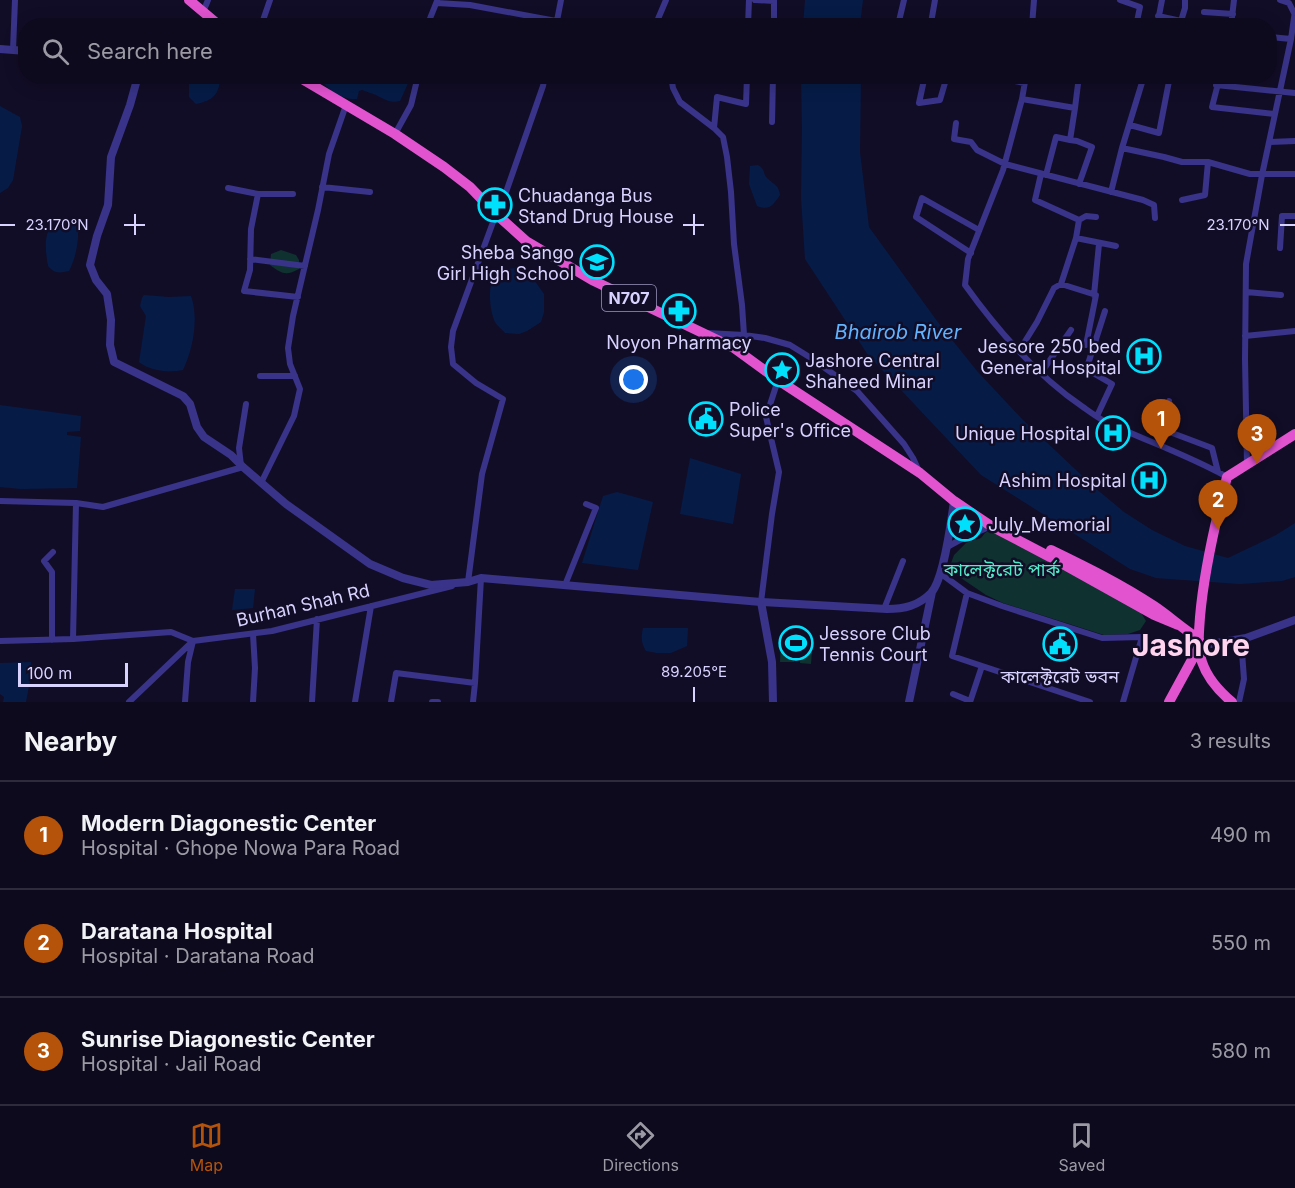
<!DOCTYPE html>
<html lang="en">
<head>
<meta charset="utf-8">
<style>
	body { margin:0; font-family:Inter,"Noto Sans Bengali",sans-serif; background:#1c182a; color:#f1f3f6 }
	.scale { position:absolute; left:18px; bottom:15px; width:110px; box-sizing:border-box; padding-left:6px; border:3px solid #d8d2ff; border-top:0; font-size:16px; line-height:21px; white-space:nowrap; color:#d8d2ff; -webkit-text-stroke:4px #120d27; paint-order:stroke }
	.you { position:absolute; left:634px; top:380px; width:21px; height:21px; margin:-15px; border:4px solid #fff; border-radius:50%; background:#1a73e8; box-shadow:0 0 0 9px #1a73e833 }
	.badge { display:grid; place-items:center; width:39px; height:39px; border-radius:50%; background:#b45309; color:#fff; font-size:20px; font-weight:700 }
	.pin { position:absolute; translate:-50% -50px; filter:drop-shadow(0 2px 3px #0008) }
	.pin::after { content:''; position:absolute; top:32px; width:21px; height:18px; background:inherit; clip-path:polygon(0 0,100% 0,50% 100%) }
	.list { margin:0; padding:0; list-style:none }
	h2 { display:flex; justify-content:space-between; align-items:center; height:78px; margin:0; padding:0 24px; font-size:26px }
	h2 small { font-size:20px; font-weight:400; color:#9b9aa4 }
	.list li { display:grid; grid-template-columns:39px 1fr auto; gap:18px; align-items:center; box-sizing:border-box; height:108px; padding:0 24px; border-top:2px solid #2e2b3b }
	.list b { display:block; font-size:22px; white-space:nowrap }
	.list p { margin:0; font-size:20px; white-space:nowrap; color:#9b9aa4 }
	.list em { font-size:20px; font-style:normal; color:#9b9aa4 }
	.icon { flex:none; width:33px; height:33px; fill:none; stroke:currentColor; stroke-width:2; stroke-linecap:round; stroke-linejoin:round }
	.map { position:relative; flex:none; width:1295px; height:702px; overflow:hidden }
	.search { position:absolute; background:#0e0a1d; box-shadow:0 3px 15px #0003; left:18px; right:18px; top:18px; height:66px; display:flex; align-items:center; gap:15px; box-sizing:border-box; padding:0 21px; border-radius:24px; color:#9b9aa4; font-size:22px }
	.sheet { height:402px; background:#0e0a1d }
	nav { display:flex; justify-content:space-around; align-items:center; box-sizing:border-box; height:84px; border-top:2px solid #2e2b3b; background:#0e0a1d; font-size:16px; color:#9b9aa4 }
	nav a { display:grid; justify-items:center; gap:3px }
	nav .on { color:#b45309 }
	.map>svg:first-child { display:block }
	.green { fill:#0f3130 }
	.water { fill:#061c47 }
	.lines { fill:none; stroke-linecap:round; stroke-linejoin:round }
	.minor { stroke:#393489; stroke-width:6 }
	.tertiary { stroke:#393489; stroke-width:8 }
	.trunk { stroke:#e253d0; stroke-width:10 }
	.ticks { fill:none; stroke:#d8d2ff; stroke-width:2 }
	.labels { text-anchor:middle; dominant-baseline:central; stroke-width:5; stroke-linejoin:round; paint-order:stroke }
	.shield { fill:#120d27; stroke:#9d97be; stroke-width:1.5 }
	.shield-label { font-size:16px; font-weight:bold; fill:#d8d2ff }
	.poi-label { font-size:18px; fill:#d8d2ff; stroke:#120d27; text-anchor:start }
	.park-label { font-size:18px; fill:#54e9c7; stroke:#120d27 }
	.street-label { font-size:18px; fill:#d8d2ff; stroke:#120d27 }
	.water-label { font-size:20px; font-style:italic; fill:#60b3ff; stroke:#120d27 }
	.town-label { font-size:30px; font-weight:bold; fill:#ffd4ef; stroke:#120d27 }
	.ticks-label { font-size:15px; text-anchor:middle; fill:#d8d2ff; stroke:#120d27; stroke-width:5; stroke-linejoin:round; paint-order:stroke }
</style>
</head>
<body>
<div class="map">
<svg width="1295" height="702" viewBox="0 0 1295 702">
	<rect width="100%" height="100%" fill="#120d27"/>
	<path class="green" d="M281 250 296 255 299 260V269C286 276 282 274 270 265L271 254Z
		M992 529 1140 611 1146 621 1140 630 1128 634 1104 635 1003 603 986 595 955 574 951 563 954 555 966 543 981 538 985 533Z
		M781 636 795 637 794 662H780Z
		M801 638H813L811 664 800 663Z"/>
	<path class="water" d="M805 0H863L860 25H803Z
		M191 77H221C218 95 214 100 196 104L189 97V82Z
		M320 77H411L400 101C389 103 386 100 376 95 372 93 366 92 362 90L359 91 357 99C342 100 326 90 320 77Z
		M801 77H861L860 152 869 227 937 321 977 371 1023 420 1094 487 1124 512 1152 530 1185 546 1228 558 1276 535 1295 523V577L1282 581 1240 584 1156 578 1130 569 981 475 868 355 805 259 801 198 802 129Z
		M0 106 20 117 22 126 13 180 8 188 0 193Z
		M758 165C766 170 762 172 767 178 773 184 779 185 780 195 773 205 770 211 757 206L749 184 750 166Z
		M62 219H74L78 222C79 239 77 255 69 271 59 273 55 274 48 266 45 249 42 225 62 219Z
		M515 268 526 271 532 277 544 294V312L541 322 527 331 519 334 505 333C502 329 497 326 495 322 489 310 486 277 500 271 504 269 510 269 515 268Z
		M144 295 169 297 191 296C199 318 193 349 183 370 169 373 150 371 139 362L146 316 140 306 142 298Z
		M0 405 81 416 80 431 67 432V435L81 437 77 488 21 489 0 487Z
		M690 458 741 474 733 524 680 514Z
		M617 492 653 502 638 570 582 563 603 496Z
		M235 589H255L253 608 232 610Z
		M643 628H688L687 646 671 653H657L646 651C641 643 641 637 643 628Z
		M31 662V675L26 702H3L4 697 0 694V663Z"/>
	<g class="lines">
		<path class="minor" d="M755 0 774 1
			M1120 0 1140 7 1136 26
			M1280 0 1289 3 1294 13
			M437 3 470 5 583 26
			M203 12 208 0
			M1204 12 1233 14
			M1158 16 1181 21 1185 8V0
			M899 21 904 0
			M261 26 270 0
			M427 26 437 1
			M556 26 561 0
			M655 26 666 0
			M748 26 749 0
			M774 26V0
			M932 26 931 23 935 0
			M1032 26 1034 0
			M1157 26 1162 0
			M1231 26 1234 0
			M1270 37 1291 39
			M13 50 15 0
			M671 76 673 88 680 102 714 128 723 137 727 157 731 192 734 244 742 305 744 335
			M926 76 924 80 919 103 940 100 947 76
			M992 76 1024 83
			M1026 76 1022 99 1003 170 968 259 965 285C998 331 1036 375 1083 407 1090 412 1098 418 1106 422 1146 441 1188 455 1227 477
			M1220 76 1212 107 1275 114
			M1216 85 1295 93
			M1022 99 1075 108 1070 140 1077 141 1092 147 1079 184
			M1075 108 1079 76
			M772 122 773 76
			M956 123 954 139 971 142 977 150 1005 164 1143 200 1154 205 1155 218
			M1130 125 1159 133 1170 76
			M714 128 717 97 746 104 747 76
			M395 134 411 105 418 76
			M1269 142 1295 141
			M1122 148 1144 76
			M1041 174 1035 200 1079 220
			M1046 175 1056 137 1070 140
			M322 187 370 192
			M228 188 258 194H293
			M1111 192 1122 148 1164 157 1182 162H1208L1250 174H1295
			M258 194 251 229 250 270 244 291 298 297
			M1182 200 1205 195 1208 162
			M1076 238 1116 246
			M1280 248 1282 216H1295
			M971 253 916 217 922 198 979 230
			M250 259 305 266
			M1061 284 1076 238 1079 220 1086 216 1096 217
			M1246 292 1281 295
			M1094 295 1099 244
			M707 333 744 335 765 338 790 345 811 358 857 391 904 444 913 458 918 469
			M1245 336 1295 331
			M1019 351 1037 322 1054 288 1061 284 1096 295 1086 345
			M1041 373 1071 330
			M260 376H295
			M1169 401 1159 428 1212 448 1218 472
			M1097 416 1112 384 1093 373 1088 364 1105 311
			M1247 464 1245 359 1246 264 1262 175 1291 39 1295 11
			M241 466 239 448 246 404
			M261 483 294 416 300 389 290 364 288 348 293 316 318 210 329 154 346 105
			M0 501 76 503 103 507 243 467
			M76 503 73 639 171 632 193 641 188 662 185 702
			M947 547 958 541 991 526
			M940 573 967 593 1002 606 1102 638 1142 637 1123 702
			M465 583 468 582 482 474 503 399 476 383 453 364 451 347 453 331 496 214 505 195 543 86 545 76
			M565 585 596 508 586 504
			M967 593 952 656 1090 702
			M761 602 772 514 779 472 766 417 778 380
			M884 609 903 561
			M52 640V572L44 561 53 552
			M0 641 73 639
			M953 694 970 701
			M129 702 193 641 272 631 452 586
			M253 702 255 668 253 634
			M312 702 317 619
			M355 702 371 606
			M391 702 396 673 475 683 481 578
			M432 702H438
			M473 702 475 683
			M970 702 982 666
			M1239 702 1244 679 1241 639"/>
		<path class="tertiary" d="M0 49 26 51
			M138 76 130 105 111 157 108 205 97 236 90 265 96 280 107 294 111 320 110 345 114 362 183 396 190 404 197 427 204 437 231 455 243 467 286 504 370 564 403 578 431 585 468 582 481 578 761 602 887 609C904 609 918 606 931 593 944 579 951 522 954 501
			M761 602 772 662 773 702
			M1199 646 1246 638 1295 620
			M909 702 932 592"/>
		<path class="trunk" d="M189 0 220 26
			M297 76 395 134 444 167 470 187 496 214 526 241 592 280 734 348 778 380 920 473 954 501 991 526 1050 557 1154 615 1178 625
			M1051 550C1086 567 1121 584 1154 606 1169 616 1183 629 1199 639
			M1169 702 1199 647
			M1232 702C1220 692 1207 677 1202 662 1197 648 1199 632 1200 617 1204 570 1215 523 1227 477L1295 434"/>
	</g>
	<path class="ticks" d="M135 214V235M694 214V235M0 225H15M124 225H145M683 225H704M1280 225H1295M694 687V702"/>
	<defs>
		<g id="pharmacy-ring" transform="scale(1.725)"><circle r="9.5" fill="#120d27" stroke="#00e0fd" stroke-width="1.5"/><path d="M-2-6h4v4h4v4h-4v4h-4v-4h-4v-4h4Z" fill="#00e0fd"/></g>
		<g id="school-ring" transform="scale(1.725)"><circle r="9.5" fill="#120d27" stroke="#00e0fd" stroke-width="1.5"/><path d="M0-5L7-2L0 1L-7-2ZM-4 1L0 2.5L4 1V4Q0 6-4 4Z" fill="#00e0fd"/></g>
		<g id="hospital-ring" transform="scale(1.725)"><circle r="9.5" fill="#120d27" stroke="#00e0fd" stroke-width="1.5"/><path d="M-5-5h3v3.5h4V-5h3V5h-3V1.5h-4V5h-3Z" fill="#00e0fd"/></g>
		<g id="sight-ring" transform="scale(1.725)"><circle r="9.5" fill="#120d27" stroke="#00e0fd" stroke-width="1.5"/><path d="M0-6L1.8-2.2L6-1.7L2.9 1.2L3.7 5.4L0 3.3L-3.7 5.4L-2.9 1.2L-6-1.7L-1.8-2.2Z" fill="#00e0fd"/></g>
		<g id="civic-ring" transform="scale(1.725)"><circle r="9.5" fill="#120d27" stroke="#00e0fd" stroke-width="1.5"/><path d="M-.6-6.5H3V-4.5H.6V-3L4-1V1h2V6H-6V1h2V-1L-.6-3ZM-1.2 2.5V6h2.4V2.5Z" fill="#00e0fd"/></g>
		<g id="stadium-ring" transform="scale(1.725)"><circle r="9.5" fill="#120d27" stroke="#00e0fd" stroke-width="1.5"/><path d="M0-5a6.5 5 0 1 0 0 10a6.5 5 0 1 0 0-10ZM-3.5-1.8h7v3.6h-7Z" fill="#00e0fd"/></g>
	</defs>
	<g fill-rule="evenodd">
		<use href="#pharmacy-ring" x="495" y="205"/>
		<use href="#school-ring" x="597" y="262"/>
		<use href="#pharmacy-ring" x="679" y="311"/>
		<use href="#hospital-ring" x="1144" y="356"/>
		<use href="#sight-ring" x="782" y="370"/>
		<use href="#civic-ring" x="706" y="419"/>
		<use href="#hospital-ring" x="1113" y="433"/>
		<use href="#hospital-ring" x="1149" y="480"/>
		<use href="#sight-ring" x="965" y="524"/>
		<use href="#stadium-ring" x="796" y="643"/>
		<use href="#civic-ring" x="1060" y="644"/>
	</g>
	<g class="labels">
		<rect class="shield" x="602" y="285" width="54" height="26" rx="4.5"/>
		<g class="shield-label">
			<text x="629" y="298">N707</text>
		</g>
		<g class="poi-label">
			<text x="518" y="195">Chuadanga Bus<tspan x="518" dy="21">Stand Drug House</tspan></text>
			<text x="574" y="252" text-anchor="end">Sheba Sango<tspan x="574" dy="21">Girl High School</tspan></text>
			<text x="679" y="342" text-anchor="middle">Noyon Pharmacy</text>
			<text x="1121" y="346" text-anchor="end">Jessore 250 bed<tspan x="1121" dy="21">General Hospital</tspan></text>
			<text x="805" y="360">Jashore Central<tspan x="805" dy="21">Shaheed Minar</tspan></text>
			<text x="729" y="409">Police<tspan x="729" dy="21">Super's Office</tspan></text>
			<text x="1090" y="433" text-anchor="end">Unique Hospital</text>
			<text x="1126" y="480" text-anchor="end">Ashim Hospital</text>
			<text x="988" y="524">July_Memorial</text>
			<text x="819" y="633">Jessore Club<tspan x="819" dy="21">Tennis Court</tspan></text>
			<text x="1060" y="676" text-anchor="middle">কালেক্টরেট ভবন</text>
		</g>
		<g class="park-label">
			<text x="1002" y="569">কালেক্টরেট পার্ক</text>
		</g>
		<g class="street-label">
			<text transform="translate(303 605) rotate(-13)">Burhan Shah Rd</text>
		</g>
		<g class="water-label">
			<text x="898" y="332">Bhairob River</text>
		</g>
		<g class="town-label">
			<text x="1191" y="645">Jashore</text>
		</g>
	</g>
	<g class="ticks-label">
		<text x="57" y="230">23.170°N</text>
		<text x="1238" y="230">23.170°N</text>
		<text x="694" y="677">89.205°E</text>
	</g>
</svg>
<div class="scale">100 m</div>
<div class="you"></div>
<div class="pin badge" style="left:1161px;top:449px">1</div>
<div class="pin badge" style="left:1218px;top:530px">2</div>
<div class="pin badge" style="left:1257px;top:464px">3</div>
<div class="search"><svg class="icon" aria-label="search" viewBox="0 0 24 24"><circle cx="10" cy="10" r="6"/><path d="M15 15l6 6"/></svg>Search here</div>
</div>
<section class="sheet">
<h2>Nearby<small>3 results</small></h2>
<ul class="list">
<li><span class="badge">1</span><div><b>Modern Diagonestic Center</b><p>Hospital · Ghope Nowa Para Road</p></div><em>490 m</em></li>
<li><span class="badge">2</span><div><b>Daratana Hospital</b><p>Hospital · Daratana Road</p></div><em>550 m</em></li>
<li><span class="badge">3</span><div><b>Sunrise Diagonestic Center</b><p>Hospital · Jail Road</p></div><em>580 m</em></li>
</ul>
</section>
<nav>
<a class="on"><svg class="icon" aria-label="map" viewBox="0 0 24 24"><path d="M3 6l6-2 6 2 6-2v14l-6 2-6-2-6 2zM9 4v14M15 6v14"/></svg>Map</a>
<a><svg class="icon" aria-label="directions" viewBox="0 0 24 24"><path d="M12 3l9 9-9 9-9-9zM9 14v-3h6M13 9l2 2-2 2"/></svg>Directions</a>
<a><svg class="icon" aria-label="saved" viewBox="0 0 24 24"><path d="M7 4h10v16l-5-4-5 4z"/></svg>Saved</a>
</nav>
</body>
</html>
